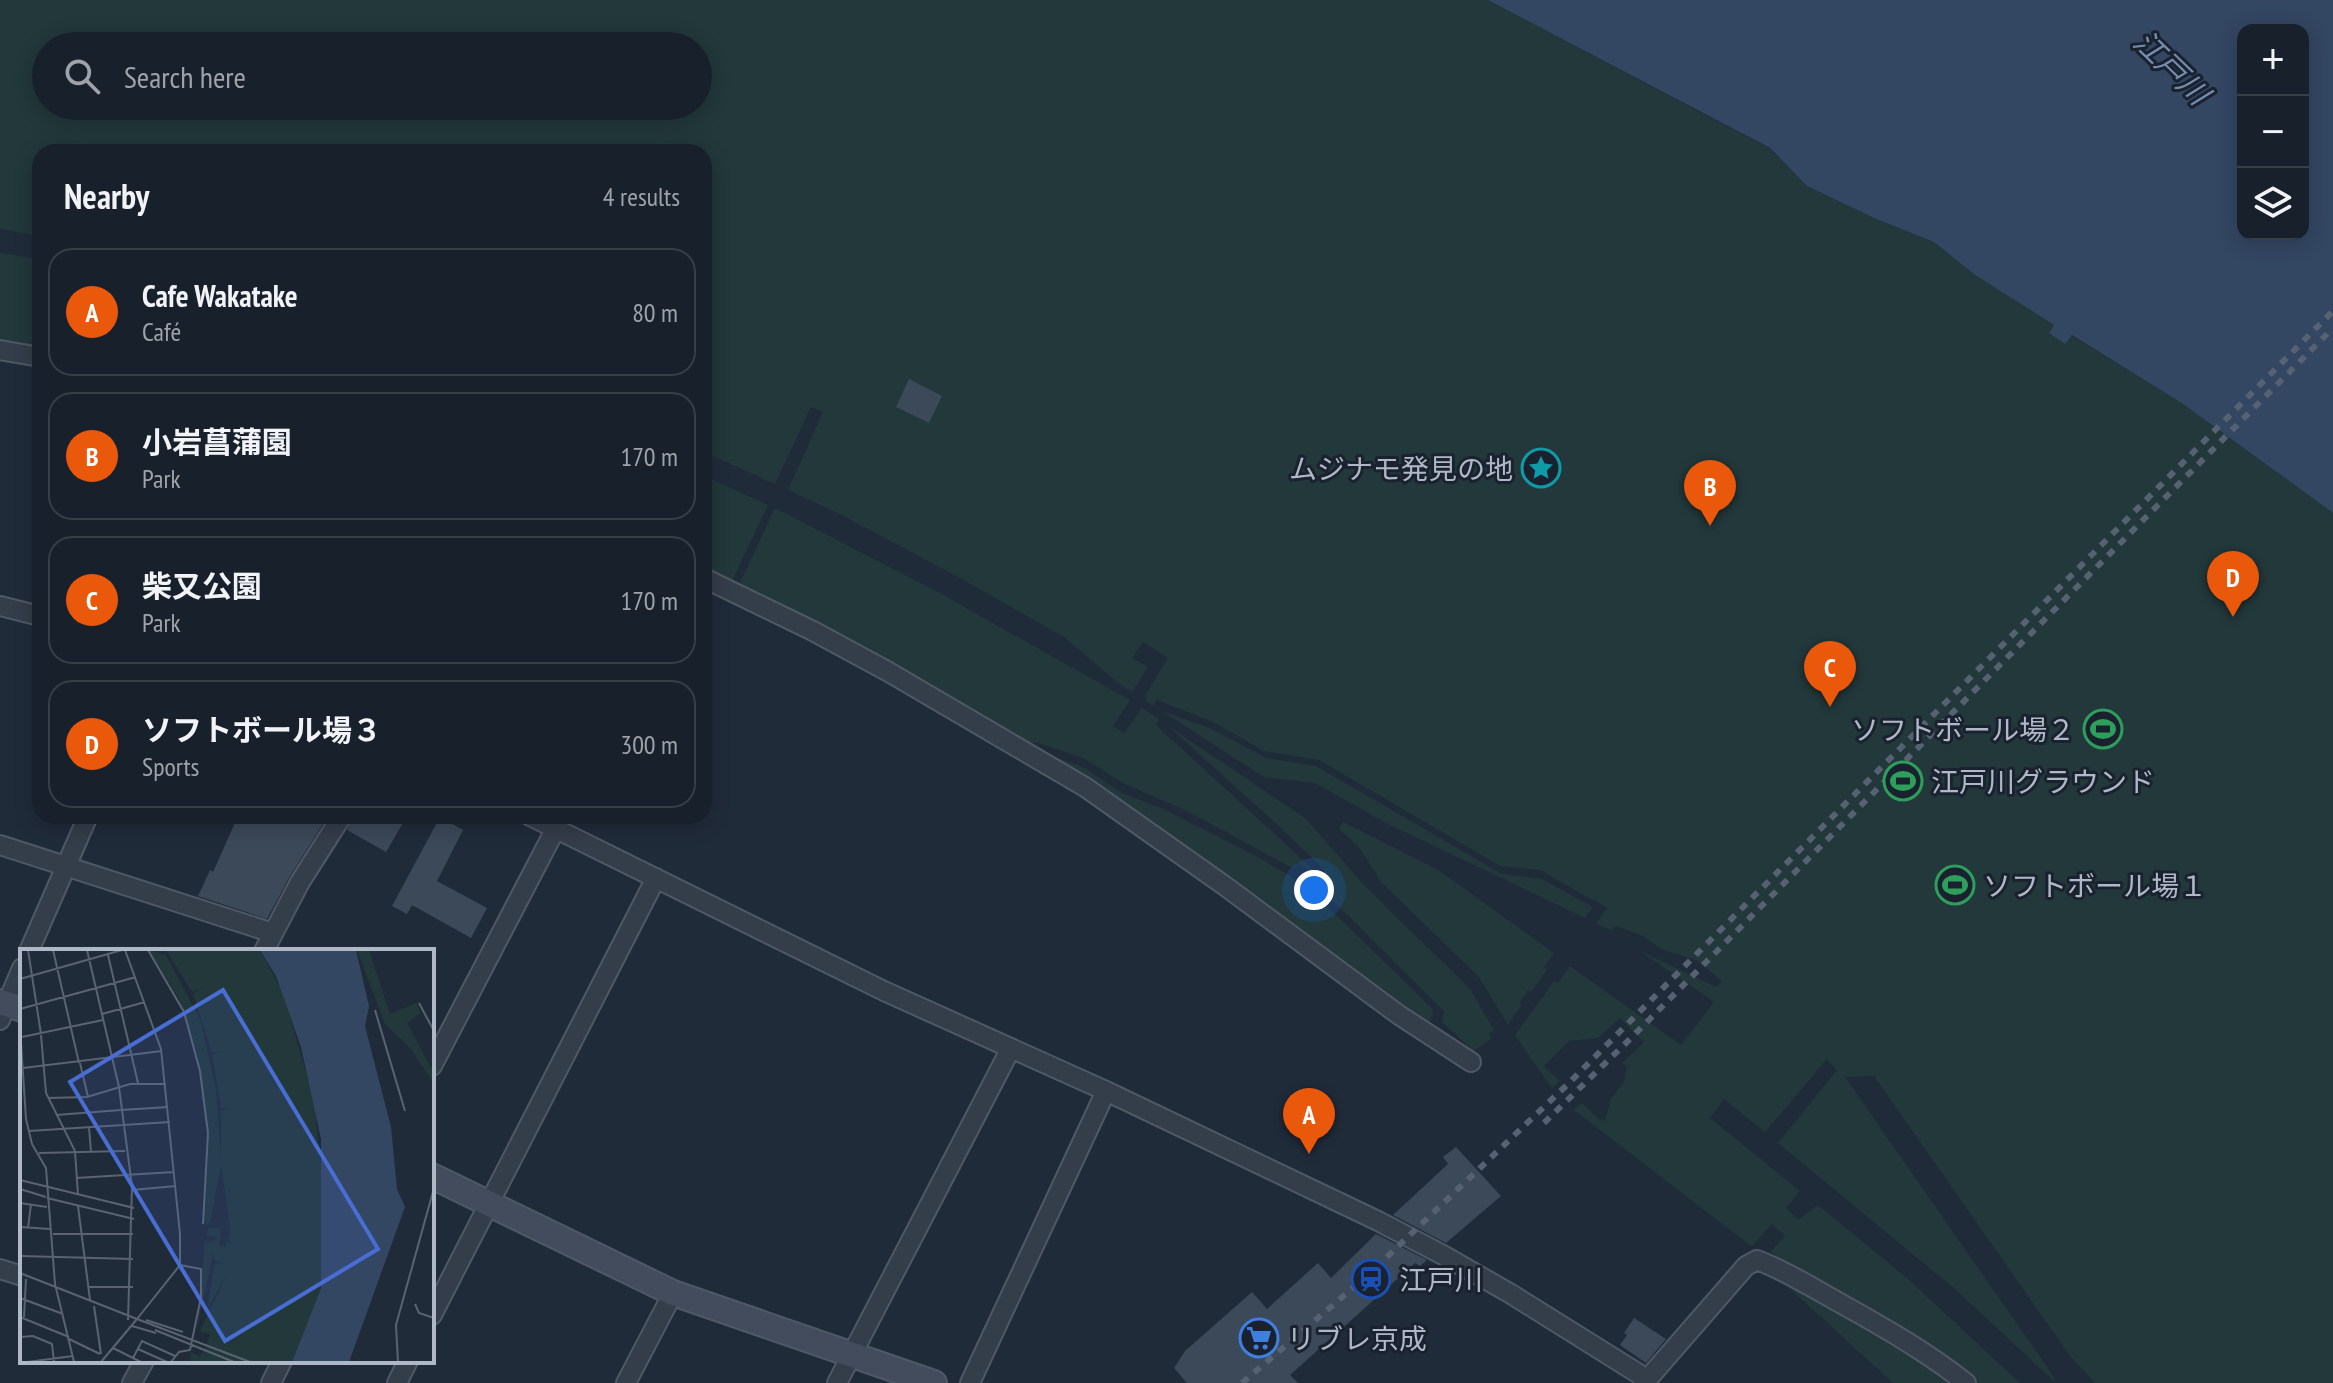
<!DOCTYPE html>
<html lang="en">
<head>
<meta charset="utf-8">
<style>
	body { margin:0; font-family:"PT Sans Narrow","Noto Sans JP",sans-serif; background:#212834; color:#f1f3f6 }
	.controls { position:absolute; right:24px; top:24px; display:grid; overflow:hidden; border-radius:16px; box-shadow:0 4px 20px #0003 }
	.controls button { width:72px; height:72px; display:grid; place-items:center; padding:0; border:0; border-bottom:2px solid #363e48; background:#18202c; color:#f1f3f6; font:40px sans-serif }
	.you { position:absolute; left:1314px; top:890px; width:28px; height:28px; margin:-20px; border:6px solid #fff; border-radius:50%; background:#1a73e8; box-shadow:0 0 0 12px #1a73e833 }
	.badge { display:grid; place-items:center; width:52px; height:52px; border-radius:50%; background:#ea580c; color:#fff; font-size:26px; font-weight:700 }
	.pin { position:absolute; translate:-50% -66px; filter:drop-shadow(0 2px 4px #0008) }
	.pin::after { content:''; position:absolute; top:42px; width:28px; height:24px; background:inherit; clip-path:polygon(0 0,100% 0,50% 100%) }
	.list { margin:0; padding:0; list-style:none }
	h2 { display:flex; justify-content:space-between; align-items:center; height:104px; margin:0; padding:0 32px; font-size:34px }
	h2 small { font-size:26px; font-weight:400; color:#9fa3a9 }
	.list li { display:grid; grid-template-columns:52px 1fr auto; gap:24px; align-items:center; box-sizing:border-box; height:128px; margin:0 16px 16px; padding:0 16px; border:2px solid #363e48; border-radius:24px }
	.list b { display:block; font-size:30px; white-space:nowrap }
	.list p { margin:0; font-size:26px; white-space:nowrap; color:#9fa3a9 }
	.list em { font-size:26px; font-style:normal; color:#9fa3a9 }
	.icon { flex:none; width:44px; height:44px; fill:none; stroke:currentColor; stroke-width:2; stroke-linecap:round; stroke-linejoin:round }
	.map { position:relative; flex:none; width:2333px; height:1383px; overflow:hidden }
	.search { position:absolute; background:#18202c; box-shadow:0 4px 20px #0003; left:32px; top:32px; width:680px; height:88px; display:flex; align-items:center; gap:20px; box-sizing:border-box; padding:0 28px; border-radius:44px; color:#9fa3a9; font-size:30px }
	.panel { position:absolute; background:#18202c; box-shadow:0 4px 20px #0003; left:32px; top:144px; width:680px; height:680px; border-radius:24px }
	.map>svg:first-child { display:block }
	.green { fill:#22383b; fill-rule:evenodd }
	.water { fill:#334662; fill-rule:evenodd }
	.building { fill:#3c4959 }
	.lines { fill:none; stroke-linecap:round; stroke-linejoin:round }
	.street-casing { stroke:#4f5865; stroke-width:22 }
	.secondary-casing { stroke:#4f5865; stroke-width:28 }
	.street { stroke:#343d4a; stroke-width:18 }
	.secondary { stroke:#424c5d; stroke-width:24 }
	.rail { stroke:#566171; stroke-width:6; stroke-dasharray:8 8; stroke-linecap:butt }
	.labels { text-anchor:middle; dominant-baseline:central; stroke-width:6; stroke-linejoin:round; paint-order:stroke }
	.poi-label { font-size:28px; fill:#afb8c6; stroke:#1a222f; text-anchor:start }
	.water-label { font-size:30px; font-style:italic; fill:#758eb0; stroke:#1a222f }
	.inset-road { fill:none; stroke:#596372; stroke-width:2 }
	.view { fill:#496ed3; fill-opacity:0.15; stroke:#496ed3; stroke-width:4 }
	.inset-edge { fill:none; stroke:#afb8c6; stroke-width:4 }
</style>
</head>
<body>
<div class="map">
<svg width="2333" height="1383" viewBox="0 0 2333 1383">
	<rect width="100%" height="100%" fill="#202b3a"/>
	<path class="green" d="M0 0H1488L1770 149 1807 186 1874 218 1934 242 1975 275 2054 325 2049 333 2071 335 2183 404 2333 513V1383H2095L2070 1356 1874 1076 1845 1077 2054 1377 2055 1382 1956 1290 1778 1143 1837 1070 1827 1059 1765 1132 1724 1099 1710 1118 1800 1191 1786 1208 1798 1220 1818 1205 1907 1278 2020 1383H1979L1950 1360 1781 1264 1771 1251 1785 1236 1772 1224 1752 1246 1747 1243 1574 1110 1582 1103 1599 1119 1605 1121 1611 1099 1624 1082 1627 1067 1622 1063 1644 1042 1620 1018 1598 1038 1569 1041 1544 1066 1559 1081 1552 1089 1515 1035 1554 981 1558 983 1570 966 1681 1045 1714 1002 1640 951 1716 987 1722 981 1698 961 1661 949 1645 937 1616 926 1612 930 1596 924 1607 908 1595 900 1594 901 1540 870 1500 866 1319 760 1264 751 1213 722 1157 700 1153 705 1146 701 1147 698 1145 696 1168 658 1143 642 1132 658 1148 667 1132 692 1118 683 1064 637 960 578 838 513 788 490 823 412 811 407 775 484 704 452V152H40V236L0 229ZM46 46H698V106H46Z
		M0 253 40 259V350L0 344Z
		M704 476 768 505 731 583 704 571Z
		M775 508 934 590 1130 700 1113 726 1124 733 1142 708 1159 719 1156 725 1317 873 1315 875 1298 862 1294 869 1187 811 1123 783 1085 759 1039 743 1021 742 738 587Z
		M1162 711 1212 729 1266 758 1316 766 1502 874 1542 879 1593 907 1585 918 1390 825 1315 783 1264 777Z
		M1168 726 1305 818 1364 885 1470 989 1494 1030 1489 1034 1492 1038 1474 1051 1442 1022 1444 1011 1335 903 1305 878V875L1319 884 1325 876V871L1280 827Z
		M1037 750 1085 768 1120 792 1163 809 1258 857 1290 876 1328 907 1432 1008 1433 1016 1429 1022 1461 1048Z
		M1343 822 1438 870 1554 953 1544 967 1547 970 1531 992 1528 990 1520 1002 1521 1005 1508 1025 1479 977 1381 882 1359 847 1339 829Z
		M1790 1282 1942 1373 1955 1383H1893L1788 1287 1787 1284Z"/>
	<path class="water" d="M1488 0H2333V513L2183 404 2072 335 2065 344 2049 333 2054 325 1975 275 1934 242 1874 218 1807 186 1770 148ZM2243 30H2303V234H2243Z"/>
	<path class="building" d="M909 379 942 396 929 423 896 407Z
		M238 816H328L290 876 267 919 198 896 210 870 213 872Z
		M354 816H407L386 852 347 830Z
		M440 817 463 830 437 881 487 908 471 938 412 905 407 914 392 906Z
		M1456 1147 1501 1196 1446 1243 1393 1215 1448 1164 1443 1157Z
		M1376 1234 1427 1260 1420 1266 1415 1263 1290 1375 1298 1383H1187L1174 1368 1185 1351 1252 1292 1267 1309 1318 1263 1331 1278Z
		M1634 1318 1666 1339 1646 1363 1620 1345 1627 1335 1624 1333Z"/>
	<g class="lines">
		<g class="street-casing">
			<path id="street" d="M0 350 40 357
				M704 578 813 631 887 671 1085 787 1225 886 1399 1015 1471 1062
				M0 606 40 616
				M530 816 884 991 1106 1091 1378 1221 1443 1255 1511 1294 1639 1374 1647 1383
				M0 845 273 933
				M29 951 88 816
				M264 951 300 882 342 816
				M0 1020 22 968
				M432 1066 556 828
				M0 1269 22 1276
				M432 1315 656 878
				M1646 1381 1746 1266 1757 1260C1786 1271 1813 1288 1840 1303 1883 1327 1927 1352 1966 1383
				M132 1383 144 1361
				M271 1383 282 1361
				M397 1383 408 1361
				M626 1383 673 1293
				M837 1383 1011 1048
				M970 1383 1106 1091"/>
		</g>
		<g class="secondary-casing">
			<path id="secondary" d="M0 1002 22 1009
				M432 1176 673 1293 934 1383"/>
		</g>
		<use href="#street" class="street"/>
		<use href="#secondary" class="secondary"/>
		<path class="rail" d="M1544 1123 1631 1038 2333 328
			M1242 1383 1368 1275 1569 1083 2333 311"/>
	</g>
	<defs>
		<g id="sight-ring" transform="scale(2)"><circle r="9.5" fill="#1a222f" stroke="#0f9aa8" stroke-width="1.5"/><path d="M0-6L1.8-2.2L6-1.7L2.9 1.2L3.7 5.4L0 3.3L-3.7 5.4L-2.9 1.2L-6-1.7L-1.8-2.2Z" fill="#0f9aa8"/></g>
		<g id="stadium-ring" transform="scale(2)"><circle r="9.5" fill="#1a222f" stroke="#2e9e5b" stroke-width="1.5"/><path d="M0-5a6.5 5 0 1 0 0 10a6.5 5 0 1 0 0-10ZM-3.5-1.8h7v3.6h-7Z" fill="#2e9e5b"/></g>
		<g id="station-ring" transform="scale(2)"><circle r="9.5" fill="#1a222f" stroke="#1a4fb4" stroke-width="1.5"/><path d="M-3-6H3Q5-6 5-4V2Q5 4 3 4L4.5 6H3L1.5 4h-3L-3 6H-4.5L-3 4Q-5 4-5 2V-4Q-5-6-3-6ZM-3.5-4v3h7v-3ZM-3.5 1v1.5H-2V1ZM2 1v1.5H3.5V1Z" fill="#1a4fb4"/></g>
		<g id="supermarket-ring" transform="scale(2)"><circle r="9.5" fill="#1a222f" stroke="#3f7fe0" stroke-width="1.5"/><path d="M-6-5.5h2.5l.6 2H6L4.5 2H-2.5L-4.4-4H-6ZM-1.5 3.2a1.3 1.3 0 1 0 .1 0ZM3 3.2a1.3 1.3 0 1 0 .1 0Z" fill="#3f7fe0"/></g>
	</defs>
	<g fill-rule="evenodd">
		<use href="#sight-ring" x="1541" y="468"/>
		<use href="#stadium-ring" x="2103" y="729"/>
		<use href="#stadium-ring" x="1903" y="781"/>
		<use href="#stadium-ring" x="1955" y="885"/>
		<use href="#station-ring" x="1371" y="1279"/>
		<use href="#supermarket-ring" x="1259" y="1338"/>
	</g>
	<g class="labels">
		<g class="poi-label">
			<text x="1513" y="468" text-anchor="end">ムジナモ発見の地</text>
			<text x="2075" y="729" text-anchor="end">ソフトボール場２</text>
			<text x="1931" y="781">江戸川グラウンド</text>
			<text x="1983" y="885">ソフトボール場１</text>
			<text x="1399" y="1279">江戸川</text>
			<text x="1287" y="1338">リブレ京成</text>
		</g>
		<g class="water-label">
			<text transform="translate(2172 67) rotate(44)">江戸川</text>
		</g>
	</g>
	<g transform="translate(20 949)">
		<rect width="414" height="414" fill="#202b3a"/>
		<path d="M129 1 146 6 180 70 196 139 201 211V161L212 160 201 159 192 105 203 102 192 103 173 45 182 39 172 43 146 1H240L263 44 294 151 304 247 301 339 272 413H170L171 403 180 407 186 397 190 386 180 382 209 321 187 361 195 314 207 315 195 312 193 305 177 380 185 290 186 294 198 289 186 286 189 278 201 280 199 297 206 298 207 286 209 297 210 279 201 216 191 270 188 276 184 273 189 188 178 108 159 50ZM337 1H349L370 65 396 54 401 64 387 74 414 124V135L391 100 365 75Z" fill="#22383b"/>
		<path d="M240 1H336L349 57 345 77 371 178 377 240 385 258 329 413H272L301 339V190L281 98 256 27Z" fill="#334662"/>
		<path class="inset-road" d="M8 1 21 85M33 1 59 114M67 1 99 138 112 237 108 371M105 1 141 100 160 285V316L117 370M128 1 164 63 180 122 188 184 183 275M88 6 118 134M0 30 102 1M399 54 414 82M0 60 116 28M355 61 385 162M82 65 125 53M0 78 6 170 12 195 26 219 35 335 54 413M21 86 26 144 55 202 58 246M2 88 83 71M60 114 68 148M3 119 142 102M28 149 67 148 110 135H146M101 161 148 158M36 166 101 161M69 178 71 203M9 182 150 173M19 204 105 202M56 229 154 223M0 231 114 259M0 240 26 248M112 241 156 237M27 249 114 270M0 254 27 258M58 257 70 351M0 278 30 280M8 279 11 255M33 285H113M0 307 113 310M0 324 117 370M69 338H113M0 349 43 365M395 355 399 364 414 369M74 357 81 405M0 368 49 388M4 368 6 330M126 371 163 383M112 377 136 384M135 381 214 413M0 388 13 387 32 395 34 413M49 390 80 405M93 399 121 413M118 400 147 413M113 409 122 392 155 407M7 413 53 407M81 413 117 370 230 413M151 413 159 403 170 401 181 348V320L160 316M378 413 376 376 414 239"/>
		<path class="view" d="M203 41 358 300 205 392 50 133Z"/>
		<rect width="414" height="414" class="inset-edge"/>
	</g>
</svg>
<div class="controls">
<button>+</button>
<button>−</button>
<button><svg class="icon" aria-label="layers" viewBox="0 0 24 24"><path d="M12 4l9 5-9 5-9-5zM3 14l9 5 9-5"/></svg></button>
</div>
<div class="you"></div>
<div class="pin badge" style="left:1309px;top:1154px">A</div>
<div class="pin badge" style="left:1710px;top:526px">B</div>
<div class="pin badge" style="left:1830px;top:707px">C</div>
<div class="pin badge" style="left:2233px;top:617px">D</div>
<div class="search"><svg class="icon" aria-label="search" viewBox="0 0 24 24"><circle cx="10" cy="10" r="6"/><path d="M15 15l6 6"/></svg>Search here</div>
<section class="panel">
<h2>Nearby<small>4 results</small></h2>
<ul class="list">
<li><span class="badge">A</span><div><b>Cafe Wakatake</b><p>Café</p></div><em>80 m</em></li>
<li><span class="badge">B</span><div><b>小岩菖蒲園</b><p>Park</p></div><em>170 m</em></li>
<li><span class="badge">C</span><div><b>柴又公園</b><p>Park</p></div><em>170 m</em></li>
<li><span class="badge">D</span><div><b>ソフトボール場３</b><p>Sports</p></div><em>300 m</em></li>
</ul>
</section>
</div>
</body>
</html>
